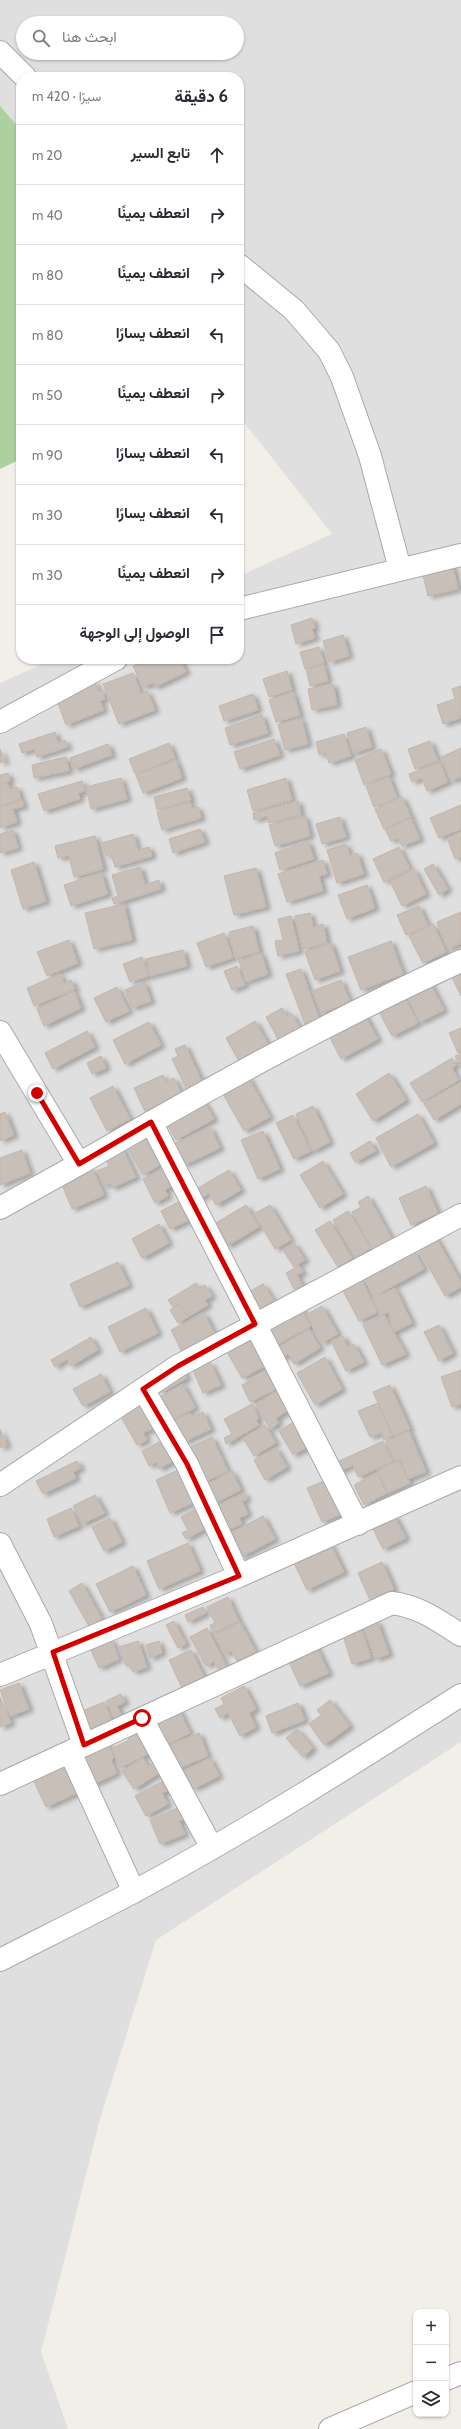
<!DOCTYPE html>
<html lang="ar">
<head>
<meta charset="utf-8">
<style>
	body { margin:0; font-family:Cabin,Vazirmatn,sans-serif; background:#f2f2f3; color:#2b2b33; direction:rtl }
	.controls { position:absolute; right:12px; bottom:12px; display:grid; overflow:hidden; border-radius:8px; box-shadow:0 1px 3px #0004 }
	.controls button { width:36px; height:36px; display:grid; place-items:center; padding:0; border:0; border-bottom:1px solid #e1e1e2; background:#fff; color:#2b2b33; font:20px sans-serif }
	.stop { position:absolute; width:12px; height:12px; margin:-9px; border:3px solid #d40000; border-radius:50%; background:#fff }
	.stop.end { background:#d40000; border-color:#fff; box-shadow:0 1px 4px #0008 }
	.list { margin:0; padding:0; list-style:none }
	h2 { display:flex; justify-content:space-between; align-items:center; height:52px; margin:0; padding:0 16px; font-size:17px }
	h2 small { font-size:13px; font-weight:400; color:#7c7c81 }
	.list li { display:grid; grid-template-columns:26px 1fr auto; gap:12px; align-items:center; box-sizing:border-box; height:60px; padding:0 16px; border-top:1px solid #e1e1e2 }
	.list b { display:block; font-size:15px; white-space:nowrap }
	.list em { font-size:13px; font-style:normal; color:#7c7c81 }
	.icon { flex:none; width:22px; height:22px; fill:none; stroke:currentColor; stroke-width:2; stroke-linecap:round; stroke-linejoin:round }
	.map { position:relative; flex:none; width:461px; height:2429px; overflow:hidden; direction:ltr }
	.search { position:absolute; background:#fff; box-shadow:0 1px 3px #0004; left:16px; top:16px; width:228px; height:44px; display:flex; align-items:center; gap:10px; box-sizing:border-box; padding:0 14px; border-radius:22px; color:#7c7c81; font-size:15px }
	.panel { position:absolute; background:#fff; box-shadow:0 1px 3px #0004; left:16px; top:72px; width:228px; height:592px; border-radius:16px; direction:rtl }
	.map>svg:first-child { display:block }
	.residential { fill:#e0dfdf; fill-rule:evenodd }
	.forest { fill:#add19e }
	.building { fill:#c7bfb8; stroke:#c4b6ab; filter:url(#shadow) }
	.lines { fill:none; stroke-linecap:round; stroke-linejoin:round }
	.minor-casing { stroke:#a9a9a9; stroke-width:24 }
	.minor { stroke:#fff; stroke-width:22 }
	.route { stroke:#d40000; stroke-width:5 }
</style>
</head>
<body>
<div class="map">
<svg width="461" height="2429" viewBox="0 0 461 2429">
	<defs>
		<filter id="shadow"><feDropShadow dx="4.5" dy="2.5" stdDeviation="2" flood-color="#0004"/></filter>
	</defs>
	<rect width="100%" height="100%" fill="#f2efe9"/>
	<path class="residential" d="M0 0H461V1742L156 1940 100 2119 41 2352 68 2429H0V683L53 659H239V576L332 534 239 416V77H21V139L0 113ZM23 23H237V53H23Z"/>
	<path class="forest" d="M0 106 21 130V459L0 469Z"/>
	<path class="building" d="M452 564 458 589 428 596 422 571Z
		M312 618 315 628 312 629 315 638 296 644 291 625Z
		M343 635 349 656 329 662 323 641Z
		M319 647 324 663 305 669 300 652Z
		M147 659H180L186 672 155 687 153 683 143 687 133 666Z
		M324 665 328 681 310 686 306 669Z
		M287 671 292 690 269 697 263 679Z
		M133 673 141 694 147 691 155 710 119 724 103 684Z
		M95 682 99 692 102 690 105 699 100 701 104 710 66 725 56 698Z
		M333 684 337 705 312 710 308 689Z
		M461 686V718L443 724 437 705 455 699 452 689Z
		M293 692 300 715 276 722 269 700Z
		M253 694 258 710 224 721 219 706Z
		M262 715 268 733 230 745 225 728Z
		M301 718 308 744 285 750 278 725Z
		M366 727 372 747 353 753 347 733Z
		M55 732 58 743 65 740 68 747 37 757 34 749 22 753 19 744Z
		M344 734 351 756 329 763 326 753 319 755 316 742Z
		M274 739 280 755 240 769 234 752Z
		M430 741 438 761 415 769 408 749Z
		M169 743 175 758 135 774 129 759Z
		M108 744 112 755 74 769 70 758Z
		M461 748V777L451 781 441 757Z
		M0 749 5 761 0 763Z
		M381 749 391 774 364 785 355 760Z
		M66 757 69 771 34 778 32 765Z
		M176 760 182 778 143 793 136 775Z
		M440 762 448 782 427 791 422 778 412 782 409 774Z
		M8 773 10 781 0 784V775Z
		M389 777 397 798 374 807 366 786Z
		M121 778 127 799 91 809 86 787Z
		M286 778 292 800 253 811 247 790Z
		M82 781 85 791 78 793 80 799 44 811 38 794Z
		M8 783 10 789 17 787 21 799 0 806V785Z
		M187 788 191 800 157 810 154 797Z
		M402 797 411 817 384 829 375 809Z
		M22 800 24 806 13 809 17 822 0 828V807Z
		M298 801 301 815 269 823 267 816 254 820 253 813Z
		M190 802 192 808 198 807 201 818 162 830 157 812Z
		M461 805V829L439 838 430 818Z
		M305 816 310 836 275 846 269 825Z
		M340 817 346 837 322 844 316 824Z
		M411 818 420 839 402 846 398 838 391 841 385 829Z
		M200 829 205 842 173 853 169 839Z
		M13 830 18 848 0 853V834Z
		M461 832V857L455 859 447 838Z
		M133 834 138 850 149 847 152 856 115 867 111 854 106 856 102 843Z
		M95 836 103 869 74 877 69 856 58 858 55 846Z
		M308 841 314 859 280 870 275 853Z
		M346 844 350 856 357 853 364 874 337 883 327 850Z
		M399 847 410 869 384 882 373 859Z
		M323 860 327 874 319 876 323 891 287 902 278 874Z
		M34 862 46 901 23 909 11 870Z
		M433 864 448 889 439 895 424 869Z
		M140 867 145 885 159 880 161 889 114 904 112 898 118 896 112 875Z
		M256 868 266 907 234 915 224 876Z
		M414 869 426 894 402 906 390 881Z
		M101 873 108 894 71 906 64 885Z
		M367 885 375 908 347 919 338 895Z
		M124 904 132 940 94 949 85 913Z
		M419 906 428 925 406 935 397 915Z
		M461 912V943L448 949 437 922Z
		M310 913 313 927 323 924 327 943 303 949 295 916Z
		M291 916 299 951 278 956 275 941 283 940 278 919Z
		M433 924 446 952 423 963 409 936Z
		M253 926 259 952 235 958 229 932Z
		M224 933 233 958 206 967 197 943Z
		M69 940 78 963 47 976 37 952Z
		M391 941 403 974 361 990 348 957Z
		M331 943 340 971 315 980 305 952Z
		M183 950 187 966 150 976 146 959Z
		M261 953 268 974 246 982 239 961Z
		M142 957 149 976 130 982 123 964Z
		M237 966 245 985 232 990 224 971Z
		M461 966V996L449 971Z
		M301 969 319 1018 305 1024 286 974Z
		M60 974 64 983 71 980 75 989 34 1006 27 988Z
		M427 977 444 1010 420 1022 403 989Z
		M341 980 350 1002 321 1013 312 991Z
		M144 982 151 1001 132 1008 125 990Z
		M117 987 129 1011 106 1022 94 998Z
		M74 991 81 1008 44 1026 37 1009Z
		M402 991 418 1023 392 1036 375 1004Z
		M282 1008 287 1016 291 1013 300 1028 279 1041 266 1017Z
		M363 1012 378 1039 341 1059 327 1032Z
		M255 1021 269 1046 240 1063 226 1038Z
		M149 1022 161 1045 125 1064 113 1040Z
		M461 1028V1052L458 1053 449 1033Z
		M87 1031 95 1047 53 1069 45 1053Z
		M185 1045 202 1082 187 1090 172 1059 178 1056 175 1049Z
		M461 1054V1066H460L455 1056Z
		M101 1056 106 1068 92 1074 87 1063Z
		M452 1058 456 1065 452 1068 459 1080 422 1102 410 1083Z
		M389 1073 406 1100 373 1121 356 1094Z
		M163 1075 166 1082 174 1078 182 1095 145 1111 134 1088Z
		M248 1077 270 1117 244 1131 222 1092Z
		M461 1082V1104L434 1120 424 1103Z
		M113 1086 130 1119 107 1131 90 1098Z
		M203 1100 214 1119 176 1140 165 1121Z
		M313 1106 330 1142 313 1151 296 1114Z
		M5 1112 14 1135 0 1141V1114Z
		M418 1114 434 1143 391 1167 376 1138Z
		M293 1115 311 1151 294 1159 276 1123Z
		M210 1127 220 1148 184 1165 174 1144Z
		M263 1131 280 1169 258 1179 241 1140Z
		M144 1132 163 1163 143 1175 125 1143Z
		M370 1141 376 1151 355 1162 350 1153Z
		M122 1147 136 1177 112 1188 110 1183 104 1186 97 1171 109 1166 104 1155Z
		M22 1150 30 1173 0 1185V1158Z
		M323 1161 343 1194 320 1208 300 1175Z
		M92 1168 104 1195 72 1209 61 1182Z
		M165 1168 173 1185 165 1190 168 1196 155 1203 143 1179Z
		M229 1170 241 1190 216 1205 209 1193 198 1200 193 1191Z
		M426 1186 438 1213 411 1225 399 1198Z
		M368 1196 392 1239 373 1250 352 1212 361 1207 358 1202Z
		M182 1200 191 1219 170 1229 161 1211Z
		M246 1205 259 1227 227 1246 214 1224Z
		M270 1205 291 1240 275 1249 254 1214Z
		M348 1211 371 1248 356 1257 333 1220Z
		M330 1221 352 1258 338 1267 315 1230Z
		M159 1224 169 1243 142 1258 132 1239Z
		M435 1236 461 1282V1287L445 1296 417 1246Z
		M294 1243 305 1260 294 1267 283 1250Z
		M414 1250 424 1269 375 1296 365 1277Z
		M118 1262 129 1285 80 1307 70 1284Z
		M299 1266 303 1272 297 1275 302 1285 294 1289 286 1273Z
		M360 1277 378 1312 359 1321 341 1287Z
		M196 1283 199 1288 205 1285 212 1296 205 1300 208 1305 188 1317 180 1303 173 1307 168 1300Z
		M263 1284 274 1301 258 1311 247 1293Z
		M395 1288 412 1323 394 1332 390 1323 393 1322 388 1312 380 1316 372 1299Z
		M180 1304 188 1317 178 1323 170 1310Z
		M300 1306 311 1326 275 1346 264 1326Z
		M322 1306 338 1334 322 1343 306 1315Z
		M146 1308 158 1333 120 1352 108 1327Z
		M204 1313 217 1338 184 1356 171 1330Z
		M384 1315 406 1354 382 1365 363 1325Z
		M439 1325 453 1353 439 1361 424 1332Z
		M309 1329 320 1348 294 1364 288 1354 281 1359 275 1349Z
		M343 1336 348 1347 354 1344 364 1362 346 1371 331 1341Z
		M91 1337 98 1350 71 1366 67 1359 55 1367 51 1360Z
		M251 1339 265 1366 242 1378 227 1352Z
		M325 1357 342 1389 315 1405 297 1373Z
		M210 1362 221 1385 203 1393 193 1370Z
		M183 1369 187 1378 161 1393 156 1385Z
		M461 1370V1404L452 1407 441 1377Z
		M267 1372 276 1389 250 1402 242 1385Z
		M101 1374 110 1392 83 1406 73 1389Z
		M183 1384 195 1408 170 1421 158 1398Z
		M390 1385 410 1429 393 1436 373 1392Z
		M277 1391 289 1410 276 1418 279 1423 270 1429 256 1404Z
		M141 1401 156 1427 143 1433 147 1440 137 1445 119 1413Z
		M378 1403 392 1436 384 1440 381 1433 370 1437 358 1411Z
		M252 1404 259 1418 256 1420 259 1425 226 1444 224 1438 232 1434 224 1419Z
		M203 1412 211 1429 184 1442 174 1420 190 1413 192 1417Z
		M297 1420 311 1445 293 1455 279 1431Z
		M265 1425 276 1443 254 1456 243 1438Z
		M0 1429 7 1445 0 1448Z
		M409 1431 426 1472 408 1479 400 1459 394 1462 386 1441Z
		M212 1437 228 1471 203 1483 186 1449Z
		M167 1438 177 1459 159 1469 156 1462 149 1466 142 1451Z
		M383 1441 393 1462 358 1477 353 1465 338 1472 335 1463Z
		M276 1448 287 1467 265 1480 254 1460Z
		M399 1460 410 1483 388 1493 377 1470Z
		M77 1461 81 1468 73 1472 76 1478 43 1494 36 1481Z
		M180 1469 195 1502 170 1513 156 1480Z
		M232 1471 241 1490 213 1504 203 1486Z
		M377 1473 387 1493 364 1505 354 1485Z
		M329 1479 344 1513 322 1522 307 1488Z
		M244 1493 247 1499 242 1501 248 1514 239 1518 242 1524 223 1532 212 1508Z
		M95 1495 105 1513 82 1524 73 1506Z
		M71 1508 79 1526 54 1537 47 1519Z
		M197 1508 207 1528 186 1539 182 1533 188 1530 181 1517Z
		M394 1515 406 1538 383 1549 372 1527Z
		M263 1516 275 1539 241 1557 229 1534Z
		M110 1518 122 1542 104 1551 92 1527Z
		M188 1543 200 1571 159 1589 147 1561Z
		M330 1543 344 1572 307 1590 293 1561Z
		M382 1562 394 1589 370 1600 358 1573Z
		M133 1566 146 1595 110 1612 96 1584Z
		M82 1583 102 1619 89 1626 69 1591Z
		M228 1597 239 1621 213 1633 210 1625 215 1623 207 1607Z
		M203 1607 206 1613 188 1622 185 1615Z
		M174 1621 186 1644 178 1648 166 1625Z
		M377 1621 389 1654 375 1659 363 1626Z
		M240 1622 256 1652 237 1661 232 1651 225 1654 214 1635Z
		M360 1623 371 1658 352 1664 341 1629Z
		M207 1628 227 1667 219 1671 214 1661 206 1666 190 1637Z
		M111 1639 119 1659 99 1668 90 1648Z
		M138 1641 147 1667 133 1672 130 1665 126 1666 119 1647Z
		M159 1641 162 1653 150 1658 146 1645Z
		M314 1642 329 1673 300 1686 286 1655Z
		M191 1650 204 1677 182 1688 169 1660Z
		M19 1683 29 1709 10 1716 0 1690Z
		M244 1686 256 1709 249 1713 256 1727 240 1736 228 1713 220 1718 215 1709 224 1704 221 1698Z
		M121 1694 125 1702 117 1706 122 1717 115 1720 106 1701Z
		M0 1697 11 1723 0 1727Z
		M330 1700 350 1726 324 1745 309 1724 321 1715 317 1710Z
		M104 1702 113 1722 89 1732 80 1712Z
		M298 1703 305 1720 272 1733 266 1716Z
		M178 1708 190 1733 163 1747 150 1722Z
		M136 1726 150 1753 120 1768 111 1749 129 1740 125 1732Z
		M297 1729 313 1748 303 1757 286 1738Z
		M199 1733 208 1756 177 1769 167 1746Z
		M106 1741 114 1758 111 1760 117 1773 92 1785 77 1755Z
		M143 1758 148 1766 153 1763 159 1773 134 1789 122 1771Z
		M210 1758 219 1776 193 1789 184 1771Z
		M63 1763 77 1793 46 1807 32 1777Z
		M165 1780 170 1789 162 1793 168 1804 146 1816 135 1796Z
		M182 1806 188 1818 179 1821 185 1834 160 1844 150 1820Z"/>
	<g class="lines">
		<g class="minor-casing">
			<path id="minor" d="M0 52 25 77
				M239 265 294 310 329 351 342 377 370 456 400 569
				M239 609 461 555
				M0 722 116 659
				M0 1032 79 1164C204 1091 330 1021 461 961
				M151 1122 358 1524
				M0 1208 79 1164
				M143 1389 187 1464 239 1576
				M0 1485 178 1366 461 1215
				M0 1544 41 1624 84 1745
				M0 1675 239 1576 461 1477
				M142 1719 212 1848
				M70 1752 134 1892
				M0 1784 392 1603C421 1607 437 1620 461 1635
				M0 1960C45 1937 90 1915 135 1891 247 1831 354 1763 461 1695
				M446 2379 461 2373
				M330 2429 416 2392"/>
		</g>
		<use href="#minor" class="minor"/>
	</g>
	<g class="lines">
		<path class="route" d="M37 1093 79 1164 151 1122 255 1324 178 1366 143 1389 187 1464 239 1576 53 1652 84 1745 142 1718"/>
	</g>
</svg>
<div class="controls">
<button>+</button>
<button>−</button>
<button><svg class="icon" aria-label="layers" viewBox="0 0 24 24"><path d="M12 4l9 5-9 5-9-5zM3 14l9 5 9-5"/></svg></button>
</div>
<div class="stop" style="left:142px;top:1718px"></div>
<div class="stop end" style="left:37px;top:1093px"></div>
<div class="search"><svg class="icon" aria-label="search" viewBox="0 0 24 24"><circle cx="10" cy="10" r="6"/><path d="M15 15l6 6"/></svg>ابحث هنا</div>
<section class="panel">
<h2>6 دقيقة<small>سيرًا · 420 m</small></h2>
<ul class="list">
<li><svg class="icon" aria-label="ahead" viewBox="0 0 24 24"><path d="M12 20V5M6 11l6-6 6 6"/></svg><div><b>تابع السير</b></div><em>20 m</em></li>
<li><svg class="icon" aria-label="right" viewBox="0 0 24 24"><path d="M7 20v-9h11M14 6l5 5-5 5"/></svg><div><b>انعطف يمينًا</b></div><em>40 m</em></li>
<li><svg class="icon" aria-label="right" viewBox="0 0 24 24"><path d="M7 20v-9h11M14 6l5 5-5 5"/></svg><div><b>انعطف يمينًا</b></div><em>80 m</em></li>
<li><svg class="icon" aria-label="left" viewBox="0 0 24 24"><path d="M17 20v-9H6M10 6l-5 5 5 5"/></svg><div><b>انعطف يسارًا</b></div><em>80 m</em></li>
<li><svg class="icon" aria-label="right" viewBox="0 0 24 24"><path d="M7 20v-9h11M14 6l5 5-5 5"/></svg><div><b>انعطف يمينًا</b></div><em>50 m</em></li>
<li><svg class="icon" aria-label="left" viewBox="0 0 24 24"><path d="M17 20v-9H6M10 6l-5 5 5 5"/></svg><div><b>انعطف يسارًا</b></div><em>90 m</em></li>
<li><svg class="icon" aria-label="left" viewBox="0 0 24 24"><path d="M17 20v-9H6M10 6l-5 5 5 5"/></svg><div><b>انعطف يسارًا</b></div><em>30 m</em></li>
<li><svg class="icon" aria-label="right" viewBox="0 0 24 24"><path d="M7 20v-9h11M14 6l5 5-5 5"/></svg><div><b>انعطف يمينًا</b></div><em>30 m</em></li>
<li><svg class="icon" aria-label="arrive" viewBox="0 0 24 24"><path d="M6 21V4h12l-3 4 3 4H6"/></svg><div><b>الوصول إلى الوجهة</b></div></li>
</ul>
</section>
</div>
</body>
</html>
